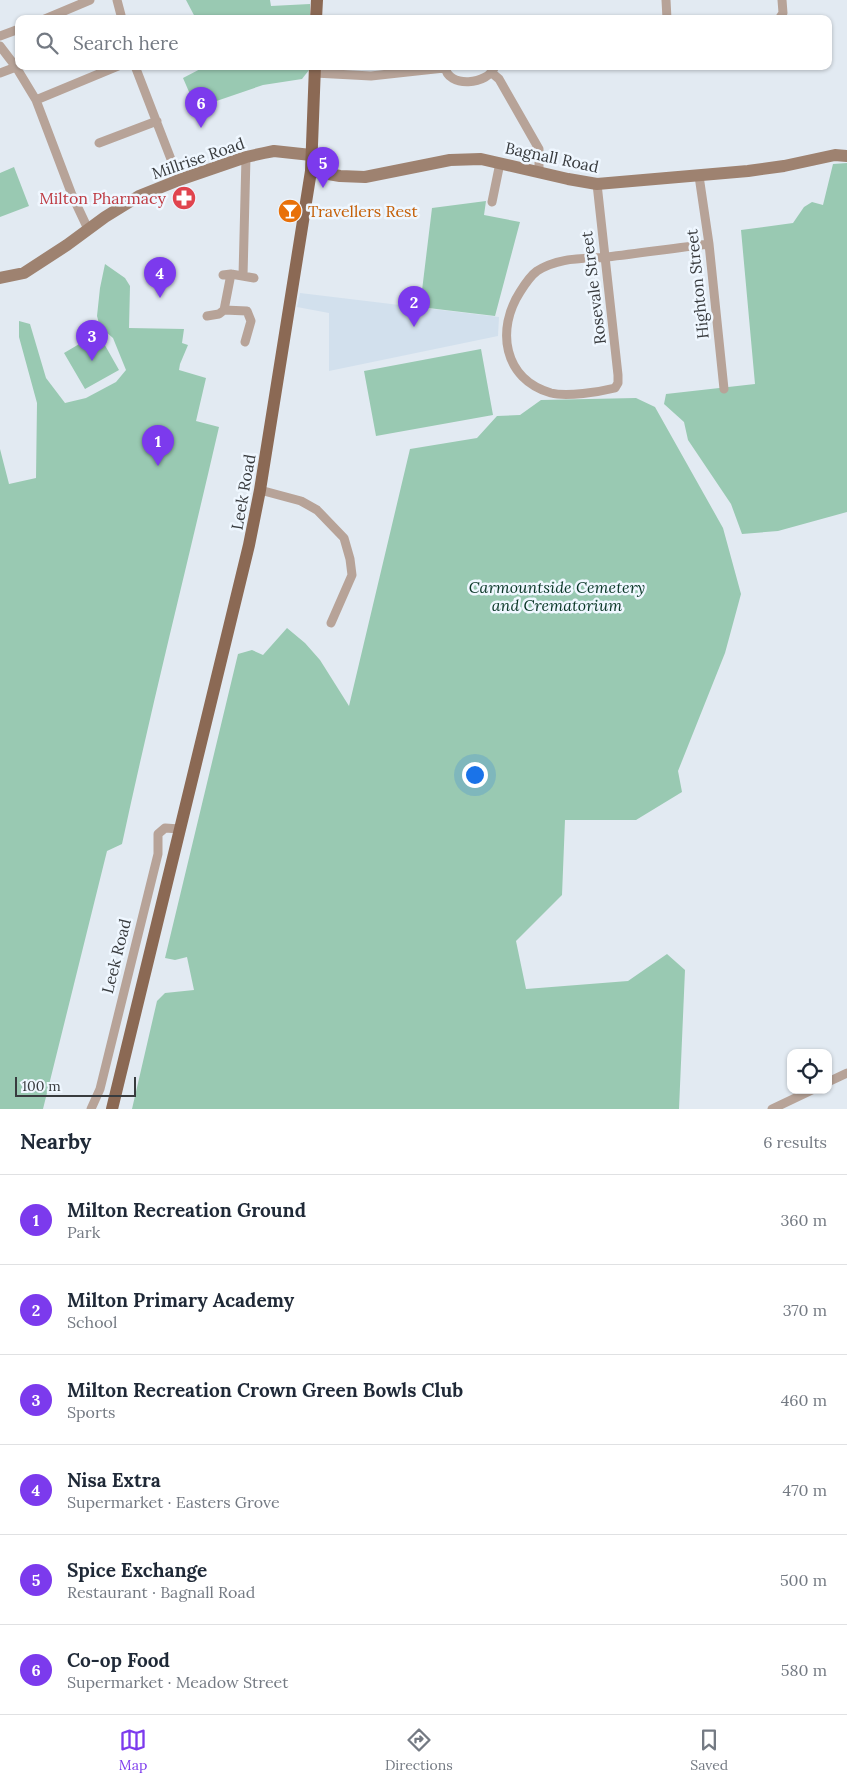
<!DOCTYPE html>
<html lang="en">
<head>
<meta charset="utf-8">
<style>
	body { margin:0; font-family:Lora,serif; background:#f6f6f7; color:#1f2937 }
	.controls { position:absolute; right:15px; bottom:15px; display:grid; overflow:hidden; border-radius:10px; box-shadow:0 1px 4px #0004 }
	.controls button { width:45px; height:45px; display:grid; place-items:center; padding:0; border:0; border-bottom:1px solid #e0e1e3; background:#fff; color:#1f2937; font:25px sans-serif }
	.scale { position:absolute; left:15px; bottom:12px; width:121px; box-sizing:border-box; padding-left:5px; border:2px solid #383b3e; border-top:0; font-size:14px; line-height:18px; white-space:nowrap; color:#383b3e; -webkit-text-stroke:4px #eff7ff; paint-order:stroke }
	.you { position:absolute; left:474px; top:774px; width:18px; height:18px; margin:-12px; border:4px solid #fff; border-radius:50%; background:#1a73e8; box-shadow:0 0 0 8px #1a73e833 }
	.badge { display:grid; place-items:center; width:32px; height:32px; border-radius:50%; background:#7c3aed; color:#fff; font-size:16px; font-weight:700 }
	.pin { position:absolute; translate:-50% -41px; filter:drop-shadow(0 1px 2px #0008) }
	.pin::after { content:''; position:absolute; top:26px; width:18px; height:15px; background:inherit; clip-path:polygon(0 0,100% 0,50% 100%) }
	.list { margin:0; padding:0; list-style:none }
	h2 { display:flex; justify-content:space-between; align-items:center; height:65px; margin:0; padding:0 20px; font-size:21px }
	h2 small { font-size:16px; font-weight:400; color:#747a83 }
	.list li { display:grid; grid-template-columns:32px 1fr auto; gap:15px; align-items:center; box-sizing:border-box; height:90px; padding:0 20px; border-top:1px solid #e0e1e3 }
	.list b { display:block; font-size:19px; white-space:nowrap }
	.list p { margin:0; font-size:16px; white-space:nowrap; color:#747a83 }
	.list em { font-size:16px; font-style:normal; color:#747a83 }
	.icon { flex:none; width:28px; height:28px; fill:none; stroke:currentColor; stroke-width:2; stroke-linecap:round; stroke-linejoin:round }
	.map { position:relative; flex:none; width:847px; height:1109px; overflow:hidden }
	.search { position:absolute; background:#fff; box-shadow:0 1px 4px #0004; left:15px; right:15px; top:15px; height:55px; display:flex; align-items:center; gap:12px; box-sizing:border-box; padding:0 18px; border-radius:10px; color:#747a83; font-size:19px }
	.sheet { height:605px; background:#fff }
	nav { display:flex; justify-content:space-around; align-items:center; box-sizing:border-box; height:70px; border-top:1px solid #e0e1e3; background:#fff; font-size:14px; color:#747a83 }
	nav a { display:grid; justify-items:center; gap:2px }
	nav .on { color:#7c3aed }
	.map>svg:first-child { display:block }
	.built { fill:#d2e0ed }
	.green { fill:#99c9b2 }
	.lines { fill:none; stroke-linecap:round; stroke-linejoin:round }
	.street { stroke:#b7a398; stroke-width:9 }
	.secondary { stroke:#9e8270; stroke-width:12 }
	.primary { stroke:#8b6954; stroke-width:12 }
	.labels { text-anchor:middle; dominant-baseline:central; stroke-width:5; stroke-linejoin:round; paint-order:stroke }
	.street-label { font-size:16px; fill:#383b3e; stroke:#eff7ff }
	.health-label { font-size:16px; fill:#be3a42; stroke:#eff7ff; text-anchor:end }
	.food-label { font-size:16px; fill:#c56008; stroke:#eff7ff; text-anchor:start }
	.park-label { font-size:16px; font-style:italic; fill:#083525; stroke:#eff7ff }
</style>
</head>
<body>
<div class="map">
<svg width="847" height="1109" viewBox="0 0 847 1109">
	<rect width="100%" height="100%" fill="#e2eaf2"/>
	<path class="built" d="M300 293 499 317 498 336 329 371V313L297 307Z"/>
	<path class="green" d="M186 0H270L271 6 310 4V19H196Z
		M206 66H309V70L302 79 263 85 196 108 183 78Z
		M847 163V512L778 531 742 534 731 504 688 440 684 422 664 404 666 394 755 384 741 230 793 223 804 207 812 202 823 205 833 164Z
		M14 167 29 206 0 217V173Z
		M486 201 484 215 520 222 495 316 420 307 432 208Z
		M105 264 125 278 130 286 129 328 184 329 182 343 188 345 180 364 179 370 206 378 196 421 219 427C187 566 152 704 122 844L107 851 43 1109H0V449L9 484 36 478 37 403 19 337V321L30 324 46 378 65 403 86 398 116 382 126 370 113 338 100 327 97 316 100 288Z
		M98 333 119 370 85 389 64 353Z
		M481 349 493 415 376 436 364 371Z
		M636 398 655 407 723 528 741 594 725 653 678 771 682 792 636 820H565L562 895 516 941 526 989 628 981 667 954 685 970 679 1109H132L157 1001 165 993 194 990 187 957 175 960 165 958 238 654 252 650 263 655 287 628 305 643 320 660 349 706 410 449 477 438 497 416 520 415 541 400Z"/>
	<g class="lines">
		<path class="street" d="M117 0 122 19
			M666 0 667 19
			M45 19 90 0
			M779 19 783 13 782 0
			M0 36 19 29
			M0 46 16 67 36 100 72 195 88 229
			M135 66 179 180
			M445 66C447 89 489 85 495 66
			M0 73 16 67
			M315 73 371 76 444 68
			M492 73 499 79 539 149V173
			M36 100 118 66
			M99 143 157 121
			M699 176 709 244 724 389
			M597 184 618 375V383L615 388C599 392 567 397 551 393 503 379 496 329 520 292 525 284 530 276 537 271 559 257 583 259 607 257 641 253 675 248 709 244
			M492 202 500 163
			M223 275 231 274 254 278
			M243 276 246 157
			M224 310 247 311 251 321 245 342
			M207 316 219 314 224 310 231 274
			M260 490 301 501 317 510 344 538 350 559 352 575 331 623
			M828 1082 847 1073
			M91 1109 100 1089 158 854V834L165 828 180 829
			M772 1109 812 1090"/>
		<path class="secondary" d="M311 171 340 176 365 177 450 160 481 159 568 179 597 184 748 171 784 166 835 155 847 156
			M0 278 24 273 67 245 105 217 139 196 179 180 246 157 264 153 274 151 311 155"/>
		<path class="primary" d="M316 19 317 0
			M112 1109 249 545 260 490 311 171 315 66"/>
	</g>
	<defs>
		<g id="pharmacy-disc" transform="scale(1.25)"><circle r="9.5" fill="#e0444e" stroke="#eff7ff"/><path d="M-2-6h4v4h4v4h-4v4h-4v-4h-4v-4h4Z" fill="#fff"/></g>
		<g id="bar-disc" transform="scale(1.25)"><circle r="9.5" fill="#e8710a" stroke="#eff7ff"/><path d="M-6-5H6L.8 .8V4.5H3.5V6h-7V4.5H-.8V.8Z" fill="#fff"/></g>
	</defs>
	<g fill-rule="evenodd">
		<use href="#pharmacy-disc" x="184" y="198"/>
		<use href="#bar-disc" x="290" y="211"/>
	</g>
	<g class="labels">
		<g class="street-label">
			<text transform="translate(552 157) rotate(12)">Bagnall Road</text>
			<text transform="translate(198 158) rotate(-19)">Millrise Road</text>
			<text transform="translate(697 284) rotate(-96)">Highton Street</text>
			<text transform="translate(593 288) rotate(-97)">Rosevale Street</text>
			<text transform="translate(243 492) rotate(-80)">Leek Road</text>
			<text transform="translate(116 956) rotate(-76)">Leek Road</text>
		</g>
		<g class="health-label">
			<text x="166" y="198">Milton Pharmacy</text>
		</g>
		<g class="food-label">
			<text x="308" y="211">Travellers Rest</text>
		</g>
		<g class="park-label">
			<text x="557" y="587">Carmountside Cemetery<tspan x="557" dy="18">and Crematorium</tspan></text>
		</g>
	</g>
</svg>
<div class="controls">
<button><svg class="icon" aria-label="locate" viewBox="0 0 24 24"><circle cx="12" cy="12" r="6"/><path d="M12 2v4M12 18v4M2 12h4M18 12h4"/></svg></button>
</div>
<div class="scale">100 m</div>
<div class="you"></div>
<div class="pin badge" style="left:158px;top:466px">1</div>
<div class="pin badge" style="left:414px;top:327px">2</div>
<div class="pin badge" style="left:92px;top:361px">3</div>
<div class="pin badge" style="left:160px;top:298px">4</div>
<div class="pin badge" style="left:323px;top:188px">5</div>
<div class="pin badge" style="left:201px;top:128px">6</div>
<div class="search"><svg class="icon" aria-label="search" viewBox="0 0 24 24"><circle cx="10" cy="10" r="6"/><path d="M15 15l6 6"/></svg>Search here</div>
</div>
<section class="sheet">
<h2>Nearby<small>6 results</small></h2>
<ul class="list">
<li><span class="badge">1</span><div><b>Milton Recreation Ground</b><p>Park</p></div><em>360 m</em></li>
<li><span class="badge">2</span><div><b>Milton Primary Academy</b><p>School</p></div><em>370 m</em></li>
<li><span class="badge">3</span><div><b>Milton Recreation Crown Green Bowls Club</b><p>Sports</p></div><em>460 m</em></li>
<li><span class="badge">4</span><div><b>Nisa Extra</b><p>Supermarket · Easters Grove</p></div><em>470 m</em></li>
<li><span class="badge">5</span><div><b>Spice Exchange</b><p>Restaurant · Bagnall Road</p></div><em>500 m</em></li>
<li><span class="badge">6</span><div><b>Co-op Food</b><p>Supermarket · Meadow Street</p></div><em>580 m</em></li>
</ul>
</section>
<nav>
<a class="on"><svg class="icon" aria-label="map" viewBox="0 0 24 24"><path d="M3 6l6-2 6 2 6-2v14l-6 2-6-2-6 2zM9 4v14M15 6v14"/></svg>Map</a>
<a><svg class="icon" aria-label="directions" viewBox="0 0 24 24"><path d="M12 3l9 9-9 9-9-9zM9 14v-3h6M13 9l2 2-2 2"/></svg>Directions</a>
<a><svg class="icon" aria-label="saved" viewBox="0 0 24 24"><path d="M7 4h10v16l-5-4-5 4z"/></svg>Saved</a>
</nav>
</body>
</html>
